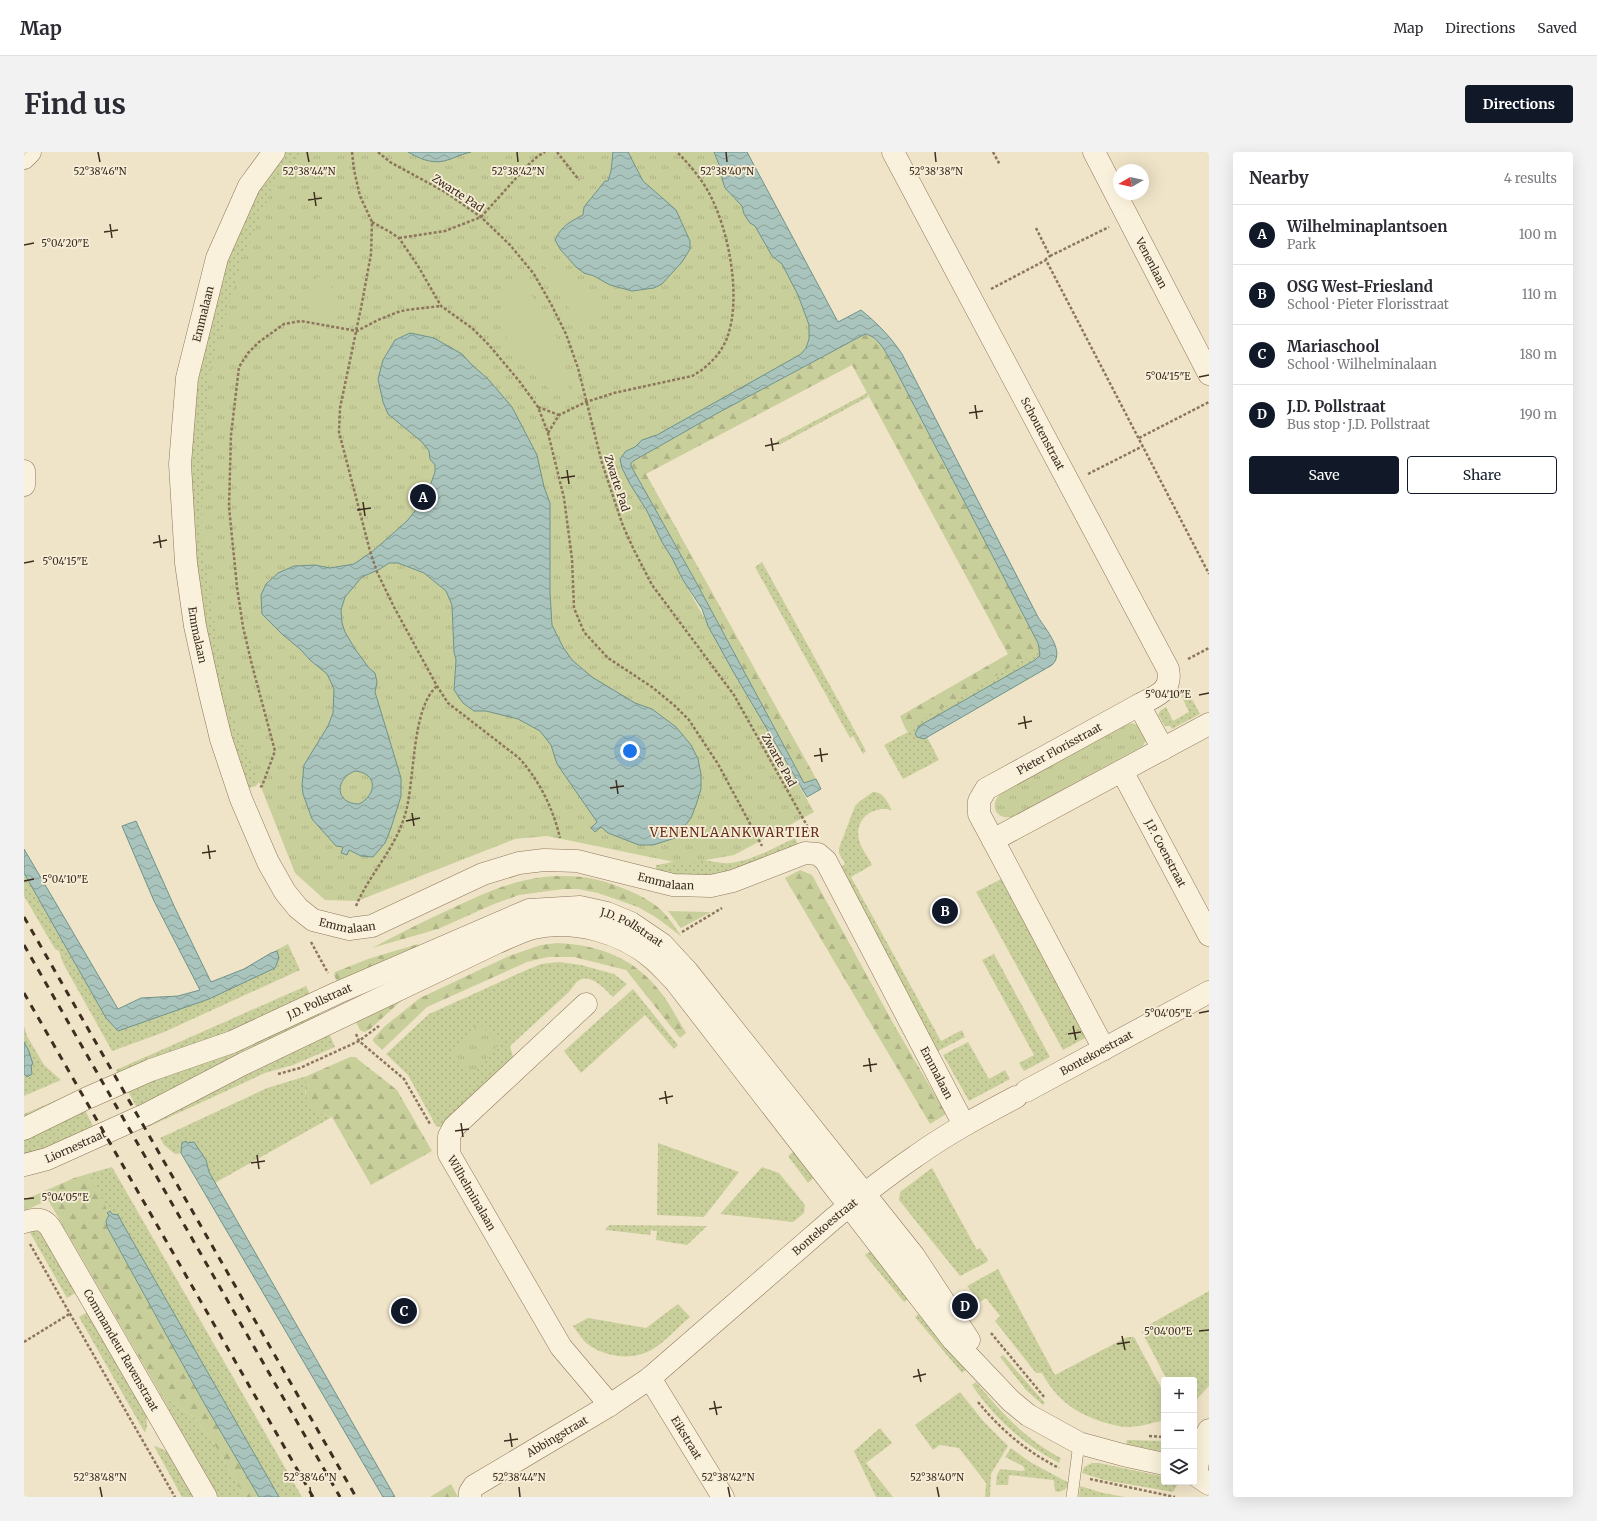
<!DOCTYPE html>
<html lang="en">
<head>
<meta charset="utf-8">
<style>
	body { margin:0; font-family:Merriweather,serif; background:#f2f2f3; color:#2b2b33 }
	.controls { position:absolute; right:12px; bottom:12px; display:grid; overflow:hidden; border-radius:4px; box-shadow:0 4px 16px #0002 }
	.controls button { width:36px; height:36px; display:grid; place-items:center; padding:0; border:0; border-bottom:1px solid #e1e1e2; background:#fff; color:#2b2b33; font:20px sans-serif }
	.compass { position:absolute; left:1089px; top:12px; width:36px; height:36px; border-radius:50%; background:#fff; box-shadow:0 4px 16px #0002; rotate:261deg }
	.you { position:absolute; left:606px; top:599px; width:14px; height:14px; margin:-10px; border:3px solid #fff; border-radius:50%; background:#1a73e8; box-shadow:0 0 0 6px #1a73e833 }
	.badge { display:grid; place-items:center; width:26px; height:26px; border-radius:50%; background:#111827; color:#fff; font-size:13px; font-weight:700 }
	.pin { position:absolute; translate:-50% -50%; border:2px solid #fff; box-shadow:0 1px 4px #0006 }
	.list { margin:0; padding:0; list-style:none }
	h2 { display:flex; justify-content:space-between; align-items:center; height:52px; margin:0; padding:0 16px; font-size:17px }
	h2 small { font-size:13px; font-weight:400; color:#7c7c81 }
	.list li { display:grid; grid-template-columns:26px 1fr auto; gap:12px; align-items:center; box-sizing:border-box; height:60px; padding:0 16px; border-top:1px solid #e1e1e2 }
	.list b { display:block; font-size:15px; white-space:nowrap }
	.list p { margin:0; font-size:13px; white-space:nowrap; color:#7c7c81 }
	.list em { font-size:13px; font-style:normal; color:#7c7c81 }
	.actions { display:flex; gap:8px; padding:12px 16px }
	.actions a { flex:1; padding:9px 0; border:1px solid #111827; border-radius:4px; text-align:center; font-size:14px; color:#111827 }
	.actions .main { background:#111827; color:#fff }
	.icon { flex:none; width:22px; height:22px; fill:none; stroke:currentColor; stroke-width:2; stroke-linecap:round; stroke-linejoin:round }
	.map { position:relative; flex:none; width:1185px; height:1345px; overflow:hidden; border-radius:4px }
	header { display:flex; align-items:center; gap:24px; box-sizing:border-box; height:56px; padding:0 20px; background:#fff; border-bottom:1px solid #e1e1e2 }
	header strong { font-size:19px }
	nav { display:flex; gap:22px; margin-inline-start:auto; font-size:14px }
	.intro { display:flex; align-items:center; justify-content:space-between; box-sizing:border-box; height:96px; padding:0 24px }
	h1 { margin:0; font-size:28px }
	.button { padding:10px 18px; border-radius:4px; background:#111827; color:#fff; font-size:14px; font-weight:700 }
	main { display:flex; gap:24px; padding:0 24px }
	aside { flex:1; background:#fff; border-radius:4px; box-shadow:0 4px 16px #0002 }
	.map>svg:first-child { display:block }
	.grass { fill:url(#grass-dots) }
	.forest { fill:url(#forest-firs) }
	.park { fill:url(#park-tufts) }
	.garden { fill:#c9cf9b }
	.water { fill:url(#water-waves); stroke:#6f938a; fill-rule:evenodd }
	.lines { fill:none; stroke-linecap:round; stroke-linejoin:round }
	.service-casing { stroke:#8d765c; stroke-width:12 }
	.minor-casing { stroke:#8d765c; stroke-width:23 }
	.tertiary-casing { stroke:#8d765c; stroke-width:23 }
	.path { stroke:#8d765c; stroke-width:2.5; stroke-dasharray:3 2; stroke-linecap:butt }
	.service { stroke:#faf1dc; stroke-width:11 }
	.minor { stroke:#faf1dc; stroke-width:22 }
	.tertiary { stroke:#faf1dc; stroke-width:22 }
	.rail { stroke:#3d2e20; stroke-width:3; stroke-dasharray:7 7; stroke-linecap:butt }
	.ticks { fill:none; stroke:#3d2e20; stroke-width:1.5 }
	.labels { text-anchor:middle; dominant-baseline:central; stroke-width:3.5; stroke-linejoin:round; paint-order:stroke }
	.street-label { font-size:11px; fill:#3d2e20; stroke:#f7eed8 }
	.quarter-label { font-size:13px; letter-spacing:1px; fill:#6b2e1e; stroke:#f7eed8 }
	.ticks-label { font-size:10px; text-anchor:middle; fill:#3d2e20; stroke:#f7eed8; stroke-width:3.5; stroke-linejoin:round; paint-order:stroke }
</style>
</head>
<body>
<header>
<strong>Map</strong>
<nav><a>Map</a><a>Directions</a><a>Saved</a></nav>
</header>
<div class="intro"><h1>Find us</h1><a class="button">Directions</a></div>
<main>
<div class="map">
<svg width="1185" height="1345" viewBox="0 0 1185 1345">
	<defs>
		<pattern id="grass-dots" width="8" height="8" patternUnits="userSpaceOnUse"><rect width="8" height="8" fill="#c9cf9b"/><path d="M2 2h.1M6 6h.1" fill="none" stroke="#aeb285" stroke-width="1.8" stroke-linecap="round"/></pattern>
		<pattern id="forest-firs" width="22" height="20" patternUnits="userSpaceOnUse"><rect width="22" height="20" fill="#c9cf9b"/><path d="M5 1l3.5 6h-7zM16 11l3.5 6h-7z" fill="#aeb285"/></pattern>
		<pattern id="park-tufts" width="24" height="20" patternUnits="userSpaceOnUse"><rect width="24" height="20" fill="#c9cf9b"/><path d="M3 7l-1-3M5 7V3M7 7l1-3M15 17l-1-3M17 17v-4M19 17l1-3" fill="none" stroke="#aeb285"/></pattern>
		<pattern id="water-waves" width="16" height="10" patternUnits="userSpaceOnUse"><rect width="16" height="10" fill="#a9c4bc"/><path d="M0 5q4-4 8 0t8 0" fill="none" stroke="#8ba098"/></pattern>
	</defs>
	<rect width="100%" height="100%" fill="#f0e4c8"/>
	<path class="grass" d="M261 0H323L236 629 232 634 225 636 202 566 177 451 168 362 167 278 178 204 197 127 214 80 237 35Z
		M843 241 844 245 755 293 753 289Z
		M738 410 842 599 839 602 829 584 826 586 731 415Z
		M1015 498 1016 503 1011 508 895 574 899 587 903 585 915 608 879 627 860 593 884 580 882 577Z
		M1163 538 1176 562 1148 577 1146 574H1141L1134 563 1136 559 1142 555 1149 569 1165 560 1157 543Z
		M849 640C860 640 863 650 868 658 849 653 830 667 835 688 837 696 844 705 848 713L827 725 917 889 938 878 941 885 912 900 815 716 821 712 815 701V696L831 654 836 649Z
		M771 686 774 692C721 715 692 732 632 719V713C646 711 658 707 672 707 684 708 695 712 708 711 730 708 751 695 771 686Z
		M0 721 82 866 94 879 185 847 251 816 253 800 247 801 264 792 276 818 138 881 88 899 39 811 35 799 31 797 0 744Z
		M979 726 1065 884 1039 898 952 740Z
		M970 802 1026 905 1000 919 995 911 1010 903 958 808Z
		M535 810 557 813 590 822 603 832 589 845C581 837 566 820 554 829 550 832 548 837 545 840L486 894 490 908 489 912 417 975 412 974 384 923 362 902 405 862 498 820 517 812Z
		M282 834 288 846 95 924 92 918Z
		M609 837 654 893 650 897 621 863 557 921 540 899Z
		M293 858 299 869 115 959 102 936Z
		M0 874 3 884 20 913 37 928 0 944V922L1 924 4 897 0 890Z
		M304 879 311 895 269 913 241 921 124 975 122 970Z
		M944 890 965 927 981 918 986 927 945 949 919 903Z
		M283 924 281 941 294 960 308 965 191 1031 185 1020 182 1008 158 991 157 1001 151 1002 140 993 136 986 243 936Z
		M51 940 52 943 0 970V962Z
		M60 956 71 978 0 1005V986Z
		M634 991 715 1020 680 1065 633 1063Z
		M773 997 793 1023 784 1031 764 1004Z
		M88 1015 278 1345H255L100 1074 86 1059 83 1060 67 1021Z
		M738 1015 755 1021 781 1053 780 1061 769 1070 696 1062Z
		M908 1016 953 1098 956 1096 964 1108 963 1110 936 1124 875 1048 876 1040Z
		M586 1073 683 1074 663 1093 632 1088 633 1079 627 1078 626 1083 582 1078V1076Z
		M4 1077 15 1079 21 1084 53 1140 43 1146Z
		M850 1096 886 1146 880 1150 841 1103Z
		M974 1117 1031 1223 1103 1185H1110L1140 1241V1268C1128 1271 1116 1275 1103 1275 1095 1275 1087 1272 1079 1270 1051 1261 1032 1247 1018 1221H1012L971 1169 976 1164 962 1146 956 1150 943 1134Z
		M1185 1139V1234L1170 1250V1228H1143L1118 1180 1121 1175Z
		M654 1152 666 1165C654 1175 642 1189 629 1197 608 1210 577 1205 560 1189 556 1184 553 1179 549 1174L564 1166 622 1176Z
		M65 1159 122 1261 123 1274 121 1281 55 1165Z
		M897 1160 942 1218 938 1221 891 1165Z
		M979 1203 1021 1251 1019 1253 1002 1238 976 1205Z
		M952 1230C977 1260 1002 1288 1037 1306L1035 1311C999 1292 970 1266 948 1233Z
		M134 1238 137 1243 171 1266 191 1293 221 1345H194Z
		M936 1240 960 1270 984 1294 967 1322 966 1345H961L962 1331 935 1296 916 1293 909 1298 891 1273Z
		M856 1276 868 1291 842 1311 869 1345H852L830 1299Z
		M1103 1288 1140 1289V1300L1102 1292Z
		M130 1294 134 1295 144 1300 171 1345H158Z
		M987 1296 1006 1310 1045 1331 1042 1337 1035 1340 1031 1339 1030 1329 1029 1328 985 1323 984 1333H972L973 1323 976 1317 998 1319 1001 1318 999 1314 981 1305Z
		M1068 1311H1075L1137 1324 1140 1325V1330H1155L1149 1340 1080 1328 1058 1321 1060 1315Z
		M1056 1334 1079 1341 1101 1345H1055Z"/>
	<path class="forest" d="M841 182C855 184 863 203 869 213L1014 491 1015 498 882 578 876 564 984 502 828 213 622 322 789 621 792 627 780 631 672 430 607 314V311L611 308 692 262Z
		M776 718 788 723 869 871 922 962 906 972 761 726Z
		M531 724C545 724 560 724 574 728 594 733 619 743 635 756 644 764 651 775 658 785L633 766 614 755 574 741 554 737H539L495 743 470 752 414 777 348 796C376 781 404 767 433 754 468 738 492 727 531 724Z
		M644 759 687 760 657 776Z
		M533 791C576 793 611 806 638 842 647 854 654 868 662 881L656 886 602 818 550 805H524L503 810 403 855 358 898 349 889V887L361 874 396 846 485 804 517 793Z
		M394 792 397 799 315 834 310 823 311 820 344 807Z
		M388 841 376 850 345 878 340 880 336 878 331 868Z
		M326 905H331L373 938 408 999 347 1033 308 965C304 963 300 962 296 961 280 954 280 938 283 924Z
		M67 1021 85 1063 82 1069 83 1075 180 1251 235 1345H221L191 1293 171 1266 137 1243 24 1048 0 1059V1048L50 1026Z
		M427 1332 434 1345H406Z"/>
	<path class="park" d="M276 0H705L807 189 603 306 659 428 790 660 710 703 660 712 523 684 491 687 333 749 301 748 271 721 202 547 177 383 184 227 217 110 250 32Z
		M1108 571 1116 574 1122 588 1119 594 988 665C971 668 965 652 977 641L1104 572Z
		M455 871 476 891 449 921 428 902Z"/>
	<path class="garden" d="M524 103 542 124 557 137 571 139 577 149 573 160 560 181H557L554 177 538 140 519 112V106Z
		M294 125H300C313 137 312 155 309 171L289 168C281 156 280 133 294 125Z
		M493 127 498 128 527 174 533 187 543 221 545 238 542 240 527 238 519 232 509 215 499 210 488 198 483 190 480 163V140L485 131Z"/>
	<path class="water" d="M384 0H447C437 2 429 7 420 9 407 12 394 6 384 0Z
		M589 0H604L619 29 652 58 666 89V97L658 110 638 132 630 136 608 139 586 133 570 124 560 121 552 115 536 97 531 88C538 73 546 70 559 63L560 55 581 29H584L587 19Z
		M690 0H723L814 170 837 158C853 171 866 184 878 202L1014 465C1022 478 1042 500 1028 513L900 587 893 585 891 582 895 574 1011 508 1016 503 1014 491 869 213C863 203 855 184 841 182L692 262 611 308 607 311V314L672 430 780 631 792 627 797 637 783 645 710 521 684 474 678 457 659 428 648 406 638 390 623 359 606 332 598 316 596 307 602 299 611 295 618 288 633 283 777 202 782 196 785 187V173L774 143 758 112 748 104 731 74 726 71 720 62 718 54 701 36 698 27V20Z
		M386 181 410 186 438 202 448 213 464 227 488 255 513 303 520 335 526 351V441L528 473 539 495 548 508 568 525 611 551 628 557 652 575 667 593 674 607 677 622V637L672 653 667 666 651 686 629 693H615L584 681 577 675 571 680 567 676 573 670 533 612 527 593 516 579 494 567 462 559H450L439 551 430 538 432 508 430 500 428 453 422 439 400 421 374 411H365L356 417 338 425 321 445 317 458 318 471 321 480 331 497 345 516 351 521 353 530 351 540 377 626V644L367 676 361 691 349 705 337 704 325 698 323 703 317 701 319 695 312 694 288 667 279 642 278 633 280 613 304 574 309 561 310 537 303 522 286 508 276 497 259 483 238 462 237 443 242 432 254 421 270 414 291 413 306 416 330 412 349 399 383 369 402 345 411 320V313L406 307 405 299 398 290 364 262 359 250 354 227 359 208 371 188ZM331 619C354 621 353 643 335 652 311 652 310 627 331 619Z
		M112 669 151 756 187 830 220 817 247 801 253 799 255 806 251 816 185 847 94 879 82 866 0 721V697L94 857 117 846 154 844 176 838 130 749 98 674Z
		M0 890 4 897 9 912 7 913 8 922 3 925 0 922Z
		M162 989 163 991 170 990 182 1008 185 1020 371 1345H359L157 1001 158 991Z
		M86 1059 88 1062 94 1063 100 1074 255 1345H235L180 1251 83 1075 82 1069 85 1063 83 1061Z"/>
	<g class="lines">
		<g class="service-casing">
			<path id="service" d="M1048 1345 1055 1291"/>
		</g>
		<g class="minor-casing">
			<g id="minor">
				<path id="s1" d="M250 0 225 34 193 106 163 226 156 312 162 411 171 474 186 542 197 587 217 647 244 710 261 740 274 756 289 768 325 777 348 774 459 722 495 711 520 708 553 709 649 733 687 734 709 729 781 701 794 702 802 709 940 973"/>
				<path id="s2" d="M869 0 1144 517C1149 540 1131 544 1115 553"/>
				<path id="s3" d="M1070 0 1185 222"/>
				<path d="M0 6 6 0"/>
				<path d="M0 319V333"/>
				<path id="s4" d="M1098 619 1185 783"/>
				<path id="s5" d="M969 688 955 662V649L962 637 1115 553 1139 597"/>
				<path id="s6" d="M562 852 430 975 425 984V1002L537 1195 586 1253"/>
				<path d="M1080 897 969 688 1185 572"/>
				<path id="s7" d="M1002 939 1185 840"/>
				<path id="s8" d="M0 1070C12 1067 18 1065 26 1075L182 1345"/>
				<path id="s9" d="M626 1226 699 1345"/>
				<path d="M1172 1323 1177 1292 1185 1278"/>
				<path id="s10" d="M446 1345V1340L450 1334 586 1253 626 1226 809 1067C836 1045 864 1023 892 1004 924 981 958 963 992 945"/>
			</g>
		</g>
		<g class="tertiary-casing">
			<g id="tertiary">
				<path id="s11" d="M0 977 61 947 127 918 208 890 313 841 505 758 556 755 583 761 607 771 638 792 663 819 890 1104 945 1188"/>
				<path id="s12" d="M0 1013 23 1007 123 962 219 912 472 791C484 786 497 779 509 776 550 767 598 780 629 807 637 814 644 822 651 829L929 1188 987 1249 1004 1263 1055 1291 1099 1303 1140 1312"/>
				<path d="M1170 1322 1185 1332"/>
			</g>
		</g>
		<path class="path" d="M328 0 330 18 336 44 348 70 347 102 337 156 316 256 315 280 346 399 353 420 370 455 413 534 424 551 495 606C515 628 529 656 536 686
			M354 0 366 10 421 40 457 65 486 93 510 122 527 152 542 182 554 216 578 311 599 374 610 398 628 433 710 543 786 679
			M533 0 555 28
			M969 0 976 13
			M348 70 366 80 375 86 394 114 417 154 448 176 465 193 496 230 514 255 524 281 540 346 548 407 550 456 560 480 584 506 628 535 651 554 665 568 694 612 738 694
			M1012 76 1026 104 1022 107V108L1185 422
			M375 86 421 79 457 65 503 14 514 4 521 0
			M1026 104 1085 75
			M967 137 1022 108
			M514 255 535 263
			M524 281 535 263 562 250 590 241 668 224C683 216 697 202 703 186 718 146 705 78 685 41 677 26 665 12 653 0
			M1115 286 1185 250
			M1064 322 1119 294
			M1164 507 1185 496
			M236 635 238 634 251 599 228 513 219 475 213 435 205 355 207 283 215 215 224 201 235 190 260 172 277 169 333 179 354 168 374 160 382 158 417 154
			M332 754C345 723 370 698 380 666 392 631 386 558 413 534
			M658 780 698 756
			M287 790 304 821
			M332 882 335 889 380 927 406 972
			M254 922 276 916 335 889 355 874
			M6 1092 151 1345
			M967 1181 1021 1246
			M0 1190 47 1161
			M954 1250C978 1279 1002 1299 1035 1316
			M1125 1284 1140 1285
			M1066 1327 1151 1345"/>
		<use href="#service" class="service"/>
		<use href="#minor" class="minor"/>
		<use href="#tertiary" class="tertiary"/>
		<path class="rail" d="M0 765 332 1345
			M0 793 316 1345
			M0 841 289 1345"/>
	</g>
	<path class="ticks" d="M74 0 76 10M283 0 285 10M493 0 494 10M702 0 703 10M911 0 912 10M290 40 292 54M284 48 298 46M86 72 88 86M80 80 94 78M0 93 10 91M1175 225 1185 223M951 253 953 267M945 261 959 259M747 286 749 299M741 294 755 291M543 318 545 332M537 326 551 324M339 350 341 364M333 358 347 356M135 383 137 396M129 391 143 388M0 411 10 409M1175 543 1185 541M1000 564 1002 577M994 572 1008 569M796 596 798 610M790 604 804 602M592 628 594 642M586 636 600 634M388 661 390 674M382 669 396 666M184 693 186 707M178 701 192 699M0 729 10 727M1175 861 1185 859M1049 874 1052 888M1044 882 1057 880M845 906 847 920M839 914 853 912M641 939 643 952M635 947 649 944M437 971 439 985M431 979 445 977M233 1003 235 1017M227 1011 241 1009M0 1047 10 1046M1175 1179 1185 1178M1098 1184 1101 1198M1093 1192 1106 1190M894 1217 897 1230M889 1225 902 1222M690 1249 693 1263M685 1257 698 1255M486 1281 488 1295M480 1289 494 1287M76 1335 78 1345M286 1335 287 1345M495 1335 496 1345M704 1335 706 1345M913 1335 915 1345"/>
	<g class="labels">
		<g class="street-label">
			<text transform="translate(434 41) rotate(33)">Zwarte Pad</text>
			<text stroke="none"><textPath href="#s3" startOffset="125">Venenlaan</textPath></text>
			<text transform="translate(179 162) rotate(-76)">Emmalaan</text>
			<text stroke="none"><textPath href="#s2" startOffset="319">Schoutenstraat</textPath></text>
			<text transform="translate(593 331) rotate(72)">Zwarte Pad</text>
			<text stroke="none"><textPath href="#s1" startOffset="503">Emmalaan</textPath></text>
			<text stroke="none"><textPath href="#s5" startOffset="140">Pieter Florisstraat</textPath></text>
			<text transform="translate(755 608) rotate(61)">Zwarte Pad</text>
			<text stroke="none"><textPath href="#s4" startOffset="93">J.P. Coenstraat</textPath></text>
			<text stroke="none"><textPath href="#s1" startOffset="1186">Emmalaan</textPath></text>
			<text stroke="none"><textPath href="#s1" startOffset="851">Emmalaan</textPath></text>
			<text stroke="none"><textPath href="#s11" startOffset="658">J.D. Pollstraat</textPath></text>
			<text stroke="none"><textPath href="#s11" startOffset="322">J.D. Pollstraat</textPath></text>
			<text stroke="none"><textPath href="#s7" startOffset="80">Bontekoestraat</textPath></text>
			<text stroke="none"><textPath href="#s1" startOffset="1594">Emmalaan</textPath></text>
			<text stroke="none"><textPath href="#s12" startOffset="55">Liornestraat</textPath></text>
			<text stroke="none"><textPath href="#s6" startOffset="254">Wilhelminalaan</textPath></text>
			<text stroke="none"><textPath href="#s10" startOffset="450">Bontekoestraat</textPath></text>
			<text stroke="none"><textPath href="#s8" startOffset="171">Commandeur Ravenstraat</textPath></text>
			<text stroke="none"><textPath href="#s10" startOffset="109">Abbingstraat</textPath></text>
			<text stroke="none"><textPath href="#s9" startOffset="70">Eikstraat</textPath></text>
		</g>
		<g class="quarter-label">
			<text x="711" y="680">VENENLAANKWARTIER</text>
		</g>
	</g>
	<g class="ticks-label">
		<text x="76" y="23">52°38'46"N</text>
		<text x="285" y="23">52°38'44"N</text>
		<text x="494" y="23">52°38'42"N</text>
		<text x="703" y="23">52°38'40"N</text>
		<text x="912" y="23">52°38'38"N</text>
		<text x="41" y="95">5°04'20"E</text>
		<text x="1144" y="228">5°04'15"E</text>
		<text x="41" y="413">5°04'15"E</text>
		<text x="1144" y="546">5°04'10"E</text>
		<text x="41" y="731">5°04'10"E</text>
		<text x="1144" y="865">5°04'05"E</text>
		<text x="41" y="1049">5°04'05"E</text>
		<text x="1144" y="1183">5°04'00"E</text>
		<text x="76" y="1329">52°38'48"N</text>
		<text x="286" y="1329">52°38'46"N</text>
		<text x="495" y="1329">52°38'44"N</text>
		<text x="704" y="1329">52°38'42"N</text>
		<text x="913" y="1329">52°38'40"N</text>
	</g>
</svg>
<div class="controls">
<button>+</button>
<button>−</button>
<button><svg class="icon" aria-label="layers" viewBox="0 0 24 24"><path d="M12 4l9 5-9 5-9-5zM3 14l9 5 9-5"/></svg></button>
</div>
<svg class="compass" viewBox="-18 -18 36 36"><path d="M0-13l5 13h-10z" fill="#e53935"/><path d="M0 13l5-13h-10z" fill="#7c7c81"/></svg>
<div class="you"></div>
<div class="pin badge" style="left:399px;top:345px">A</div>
<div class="pin badge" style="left:921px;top:759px">B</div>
<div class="pin badge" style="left:380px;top:1159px">C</div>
<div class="pin badge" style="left:941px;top:1154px">D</div>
</div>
<aside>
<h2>Nearby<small>4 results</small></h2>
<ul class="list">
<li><span class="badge">A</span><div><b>Wilhelminaplantsoen</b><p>Park</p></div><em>100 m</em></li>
<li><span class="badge">B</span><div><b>OSG West-Friesland</b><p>School · Pieter Florisstraat</p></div><em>110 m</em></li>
<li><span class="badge">C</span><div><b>Mariaschool</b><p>School · Wilhelminalaan</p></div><em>180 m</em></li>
<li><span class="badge">D</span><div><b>J.D. Pollstraat</b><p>Bus stop · J.D. Pollstraat</p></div><em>190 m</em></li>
</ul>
<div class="actions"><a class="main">Save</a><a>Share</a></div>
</aside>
</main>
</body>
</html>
